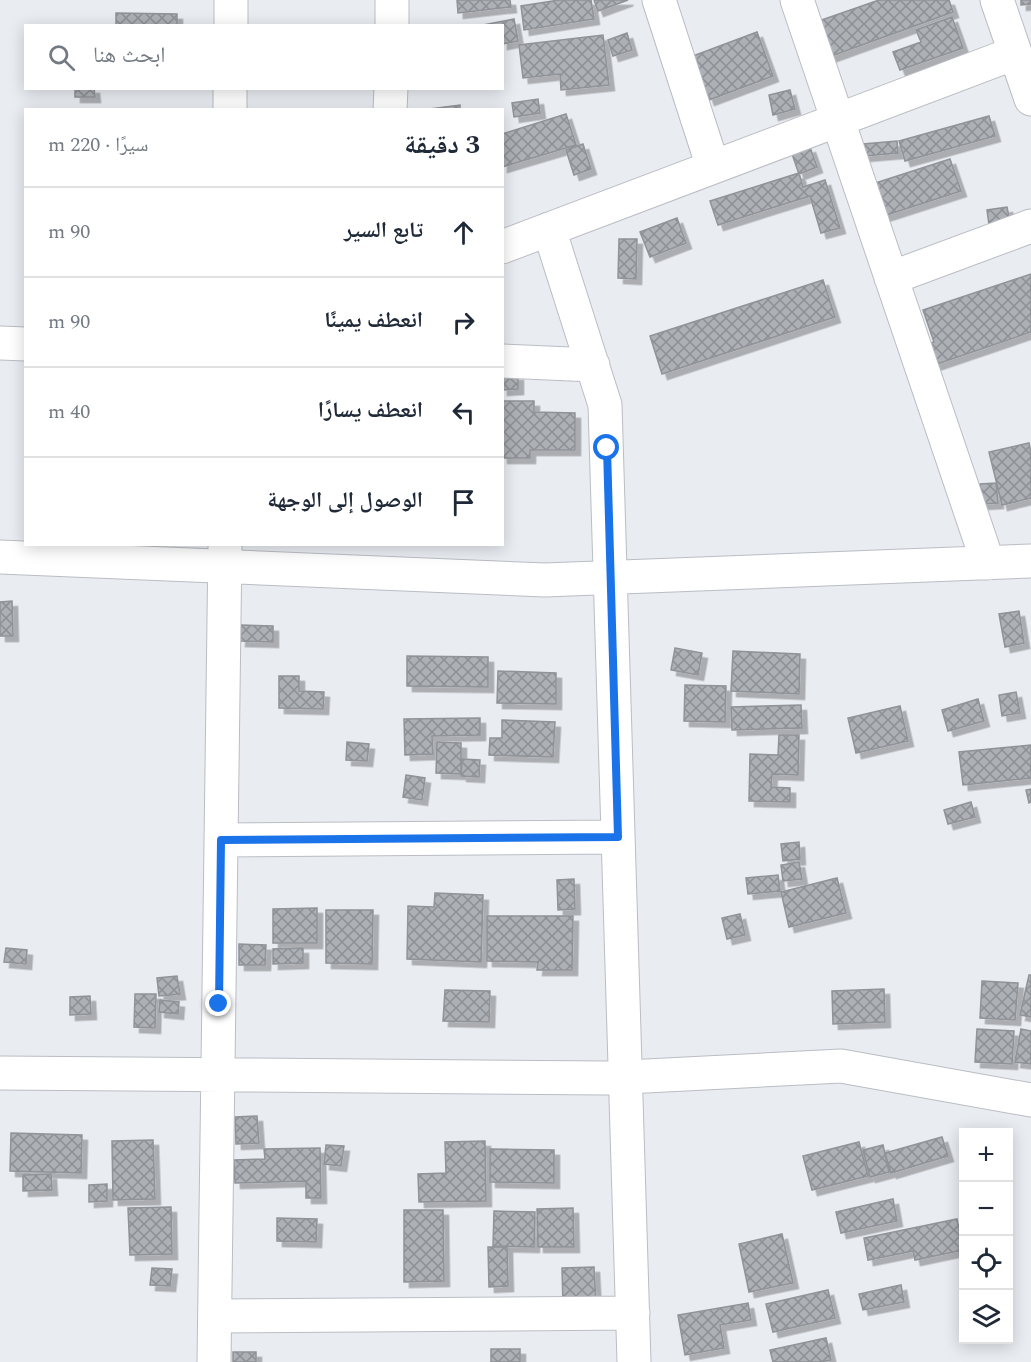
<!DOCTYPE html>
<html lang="ar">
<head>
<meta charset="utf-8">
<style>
	body { margin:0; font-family:Spectral,"Noto Naskh Arabic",serif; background:#f2f2f3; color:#1f2937; direction:rtl }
	.controls { position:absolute; right:18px; bottom:18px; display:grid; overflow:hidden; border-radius:0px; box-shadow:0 3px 15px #0003 }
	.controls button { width:54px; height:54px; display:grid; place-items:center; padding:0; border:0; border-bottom:2px solid #e0e1e3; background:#fff; color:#1f2937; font:30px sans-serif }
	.stop { position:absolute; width:18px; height:18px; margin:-14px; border:4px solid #1a73e8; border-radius:50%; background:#fff }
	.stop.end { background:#1a73e8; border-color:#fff; box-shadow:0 2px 6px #0008 }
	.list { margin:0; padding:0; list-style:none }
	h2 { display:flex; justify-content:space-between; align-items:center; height:78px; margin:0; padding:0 24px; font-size:26px }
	h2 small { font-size:20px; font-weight:400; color:#747a83 }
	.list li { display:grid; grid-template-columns:39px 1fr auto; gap:18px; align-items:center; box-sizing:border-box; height:90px; padding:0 24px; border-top:2px solid #e0e1e3 }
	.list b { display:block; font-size:22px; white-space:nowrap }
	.list em { font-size:20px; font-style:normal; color:#747a83 }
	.icon { flex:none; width:33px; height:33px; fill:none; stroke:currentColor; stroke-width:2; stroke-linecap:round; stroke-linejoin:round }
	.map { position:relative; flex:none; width:1031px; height:1362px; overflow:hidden; direction:ltr }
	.search { position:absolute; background:#fff; box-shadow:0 3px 15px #0003; left:24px; top:24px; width:480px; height:66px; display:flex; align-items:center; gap:15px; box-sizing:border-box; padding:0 21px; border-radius:0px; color:#747a83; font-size:22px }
	.panel { position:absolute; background:#fff; box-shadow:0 3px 15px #0003; left:24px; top:108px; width:480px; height:438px; border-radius:0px; direction:rtl }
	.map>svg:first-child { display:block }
	.building { fill:url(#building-cross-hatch); stroke:#909398; stroke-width:1.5; filter:url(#shadow) }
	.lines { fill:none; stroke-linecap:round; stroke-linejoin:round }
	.minor-casing { stroke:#babdc3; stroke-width:35 }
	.minor { stroke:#fff; stroke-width:33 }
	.route { stroke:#1a73e8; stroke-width:8 }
</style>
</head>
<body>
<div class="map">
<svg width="1031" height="1362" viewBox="0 0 1031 1362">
	<defs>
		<pattern id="building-cross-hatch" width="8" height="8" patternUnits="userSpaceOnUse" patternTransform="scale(1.5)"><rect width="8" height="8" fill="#adb0b5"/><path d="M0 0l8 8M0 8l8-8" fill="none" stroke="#8c8f93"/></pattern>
		<filter id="shadow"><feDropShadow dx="5.5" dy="5.5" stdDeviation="0" flood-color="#0004"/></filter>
	</defs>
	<rect width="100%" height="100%" fill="#e9ecf1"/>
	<path class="building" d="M457 0H510L511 7 458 13Z
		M559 0H591L594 19 524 30 521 6Z
		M594 0H628L598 11Z
		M879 0H949L953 12 826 58 813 23Z
		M1021 0H1031V4L1021 5Z
		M116 13 177 14V26H116Z
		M952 17 963 48 900 70 893 52 921 42 916 30Z
		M514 19 518 41 502 44V26H478Z
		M757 32 773 76 709 100 693 56Z
		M627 33 632 50 613 56 608 40Z
		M603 35 609 85 561 90 560 74 523 78 519 45Z
		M75 88H94L95 97H75Z
		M790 90 795 109 773 115 769 95Z
		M538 99 540 113 514 117 512 103Z
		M460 105V110H422Z
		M566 114 576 145 502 167V134Z
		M989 116 995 136 905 161 899 141Z
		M897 141 898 153 864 156 863 144Z
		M583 144 591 169 574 175 566 150Z
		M810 147 817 167 799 174 792 154Z
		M950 159 961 191 874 219 863 187Z
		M799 173 803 187 825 180 840 228 821 233 810 196 718 225 710 201Z
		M1007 207 1010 222 989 225 987 210Z
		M677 218 686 243 650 257 640 232Z
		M619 239H637L636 279 618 278Z
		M1031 274V332L928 367 920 346 934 342 923 310Z
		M823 280 835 317 662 374 650 336Z
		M502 375H518V389L502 390Z
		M502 401H534V412L575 413V450H530V458H502Z
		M1029 443 1031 453V498L1002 505 989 452Z
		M996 483 998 503 982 504 980 484Z
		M12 601 13 636H0V602Z
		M1019 611 1024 643 1005 647 999 614Z
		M241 625 273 626V642L240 641Z
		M675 648 702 653 698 675 671 670Z
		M733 651 800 654 799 694 731 691Z
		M407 656 488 657V687L407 686Z
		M498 671 556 673V704L497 703Z
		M279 676H299V691L324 692 323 709 279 708Z
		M685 685 726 686 725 722 684 721Z
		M1016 692 1020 713 1002 716 999 695Z
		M978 699 984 721 948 731 942 710Z
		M801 705 802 728 732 730 731 707Z
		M900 706 908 741 856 753 848 718Z
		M480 718V735L432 736 433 754 405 755 404 719Z
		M502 720 555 722 553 757 489 755 490 738H502Z
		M779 735H799L798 775 772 774 771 787 790 788V802L749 801 750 754 778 755Z
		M347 742 369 744 367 761 346 760Z
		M437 742 461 743V774L436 773Z
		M1031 745V778L963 785 959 752Z
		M462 759 480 760 479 777 461 776Z
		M406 775 425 778 422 800 403 797Z
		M1031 789V802L1029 803 1026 790Z
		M971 802 975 817 948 824 944 810Z
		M799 842 800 859 783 861 781 844Z
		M799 862 802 879 783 881 781 865Z
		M778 875 780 891 748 894 746 878Z
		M837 878 846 913 789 927 781 892Z
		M574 879 575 909 558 910 557 880Z
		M435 893 483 895 481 962 407 959 408 906 434 907Z
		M317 908V943H273V909Z
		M326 910H373L372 964 326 963Z
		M740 914 745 935 727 939 722 918Z
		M487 916H573L572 970H537L538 962 487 961Z
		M239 944 266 945 265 965H239Z
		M6 948 27 950 26 964 4 962Z
		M303 948V963L273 964V949Z
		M1029 975H1031V1017L1020 1015Z
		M177 976 180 994 159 996 157 978Z
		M982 981 1018 983 1015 1020 980 1018Z
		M884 989 885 1022 833 1024 832 991Z
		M445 990 490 991 489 1022 443 1021Z
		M135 994H156L155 1028 134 1027Z
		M90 996 91 1014 70 1015V997Z
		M160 1000 179 1002 178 1014 159 1012Z
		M977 1029 1014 1031 1012 1064 975 1062Z
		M1021 1029 1031 1031V1064L1015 1062Z
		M257 1116 259 1143 236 1144 235 1117Z
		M11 1133 82 1135 81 1173 10 1171Z
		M942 1137 948 1156 891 1173 885 1153Z
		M153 1140 155 1199 113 1200 112 1141Z
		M485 1141 486 1201 419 1202 418 1174 446 1173 445 1142Z
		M859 1142 868 1176 812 1190 803 1156Z
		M326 1145 344 1146 341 1166 324 1164Z
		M883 1145 889 1172 870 1177 863 1150Z
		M320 1148 321 1198H306V1181L235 1183 234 1160 265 1159 264 1149Z
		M490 1149 554 1150V1183L490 1182Z
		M51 1174 52 1190 23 1191V1175Z
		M107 1184V1201L89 1202V1185Z
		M893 1199 897 1221 841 1233 836 1212Z
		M171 1207 172 1254 130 1255 128 1208Z
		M573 1208 574 1247H538L537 1209Z
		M404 1210H443L444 1281 404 1282Z
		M494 1211 535 1212 534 1247 493 1246Z
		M277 1218 317 1219 316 1242 277 1241Z
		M957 1219 963 1250 915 1260 913 1251 868 1260 864 1238Z
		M782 1234 793 1283 749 1292 739 1244Z
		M488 1247H507L508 1286 489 1287Z
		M594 1267 596 1304 563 1305 562 1268Z
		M152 1268 172 1269 170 1286 150 1285Z
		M901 1285 904 1302 863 1310 859 1294Z
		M828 1290 835 1318 773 1332 766 1304Z
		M748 1303 751 1320 720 1325 724 1348 685 1355 678 1315Z
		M826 1338 831 1360 820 1362H773L770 1350Z
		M491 1349H520V1362H491Z
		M233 1352H256V1362H233Z"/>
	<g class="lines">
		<g class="minor-casing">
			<path id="minor" d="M659 0 713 167
				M797 0 988 563
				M997 0 1031 99
				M231 26V0
				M392 26V0
				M230 110V88
				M390 110 391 88
				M549 229 605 405 634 1362
				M502 247 1015 53
				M891 278 1031 226
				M0 343 26 344
				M502 361 593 365
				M0 557 545 580 1031 561
				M221 840 618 837
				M0 1073 607 1078 841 1066 1031 1100
				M215 1316 633 1313
				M214 1362 225 546"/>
		</g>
		<use href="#minor" class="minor"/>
	</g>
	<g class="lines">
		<path class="route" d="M219 1004 221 840 618 837 607 448"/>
	</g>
</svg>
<div class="controls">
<button>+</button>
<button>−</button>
<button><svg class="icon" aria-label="locate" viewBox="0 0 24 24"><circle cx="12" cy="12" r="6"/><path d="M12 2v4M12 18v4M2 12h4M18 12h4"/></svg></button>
<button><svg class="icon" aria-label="layers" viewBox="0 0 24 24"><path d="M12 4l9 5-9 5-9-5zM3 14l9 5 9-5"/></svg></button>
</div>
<div class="stop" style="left:607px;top:448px"></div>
<div class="stop end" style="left:219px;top:1004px"></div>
<div class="search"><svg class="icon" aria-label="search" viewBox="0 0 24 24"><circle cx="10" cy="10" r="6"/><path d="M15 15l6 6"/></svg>ابحث هنا</div>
<section class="panel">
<h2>3 دقيقة<small>سيرًا · 220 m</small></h2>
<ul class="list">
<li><svg class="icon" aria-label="ahead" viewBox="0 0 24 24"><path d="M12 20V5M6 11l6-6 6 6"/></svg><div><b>تابع السير</b></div><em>90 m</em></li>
<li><svg class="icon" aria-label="right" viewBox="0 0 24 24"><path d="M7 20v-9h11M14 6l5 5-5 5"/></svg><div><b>انعطف يمينًا</b></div><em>90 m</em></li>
<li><svg class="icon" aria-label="left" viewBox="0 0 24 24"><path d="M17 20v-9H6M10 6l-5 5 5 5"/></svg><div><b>انعطف يسارًا</b></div><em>40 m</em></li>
<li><svg class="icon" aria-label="arrive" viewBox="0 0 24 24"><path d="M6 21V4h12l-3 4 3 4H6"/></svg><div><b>الوصول إلى الوجهة</b></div></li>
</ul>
</section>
</div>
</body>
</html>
